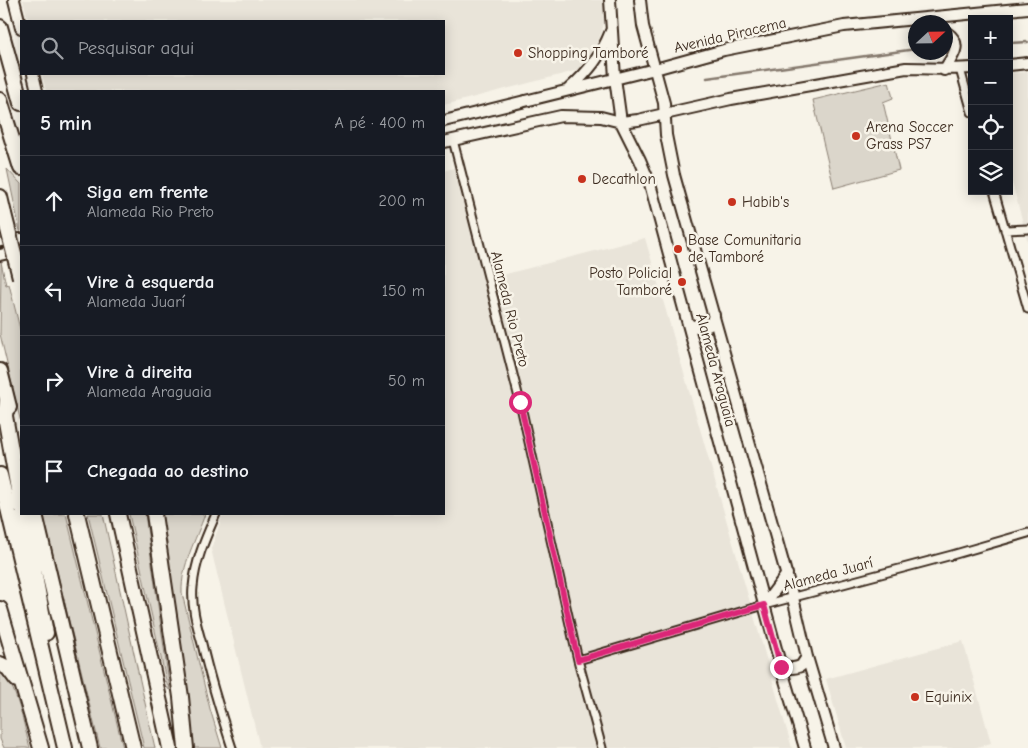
<!DOCTYPE html>
<html lang="pt">
<head>
<meta charset="utf-8">
<style>
	body { margin:0; font-family:"Comic Neue",sans-serif; background:#242831; color:#f1f3f6 }
	.controls { position:absolute; right:15px; top:15px; display:grid; overflow:hidden; border-radius:0px; box-shadow:0 2px 12px #0003 }
	.controls button { width:45px; height:45px; display:grid; place-items:center; padding:0; border:0; border-bottom:1px solid #363941; background:#171b24; color:#f1f3f6; font:25px sans-serif }
	.compass { position:absolute; left:908px; top:15px; width:45px; height:45px; border-radius:50%; background:#171b24; box-shadow:0 2px 12px #0003; rotate:68deg }
	.stop { position:absolute; width:15px; height:15px; margin:-11px; border:4px solid #db2777; border-radius:50%; background:#fff }
	.stop.end { background:#db2777; border-color:#fff; box-shadow:0 1px 5px #0008 }
	.list { margin:0; padding:0; list-style:none }
	h2 { display:flex; justify-content:space-between; align-items:center; height:65px; margin:0; padding:0 20px; font-size:21px }
	h2 small { font-size:16px; font-weight:400; color:#9ea1a6 }
	.list li { display:grid; grid-template-columns:32px 1fr auto; gap:15px; align-items:center; box-sizing:border-box; height:90px; padding:0 20px; border-top:1px solid #363941 }
	.list b { display:block; font-size:19px; white-space:nowrap }
	.list p { margin:0; font-size:16px; white-space:nowrap; color:#9ea1a6 }
	.list em { font-size:16px; font-style:normal; color:#9ea1a6 }
	.icon { flex:none; width:28px; height:28px; fill:none; stroke:currentColor; stroke-width:2; stroke-linecap:round; stroke-linejoin:round }
	.map { position:relative; flex:none; width:1028px; height:748px; overflow:hidden }
	.search { position:absolute; background:#171b24; box-shadow:0 2px 12px #0003; left:20px; top:20px; width:425px; height:55px; display:flex; align-items:center; gap:12px; box-sizing:border-box; padding:0 18px; border-radius:0px; color:#9ea1a6; font-size:19px }
	.panel { position:absolute; background:#171b24; box-shadow:0 2px 12px #0003; left:20px; top:90px; width:425px; height:425px; border-radius:0px }
	.map>svg:first-child { display:block }
	.built { fill:#e9e4d9 }
	.green { fill:#dbd6cb; stroke:#8b8074 }
	.lines { fill:none; stroke-linecap:round; stroke-linejoin:round }
	.stream { stroke:#84786c; stroke-width:2.5 }
	.street-casing { stroke:#3b2a1e; stroke-width:11 }
	.secondary-casing { stroke:#3b2a1e; stroke-width:14 }
	.highway-casing { stroke:#3b2a1e; stroke-width:18 }
	.street { stroke:#f7f3e8; stroke-width:7 }
	.secondary { stroke:#f7f3e8; stroke-width:10 }
	.highway { stroke:#f7f3e8; stroke-width:14 }
	.highway-bridge-casing { stroke:#3b2a1e; stroke-width:18; stroke-linecap:butt }
	.highway-bridge { stroke:#f7f3e8; stroke-width:14 }
	.route { stroke:#db2777; stroke-width:6 }
	.poi-dot { fill:#c8321e; stroke:#f7f3e8; stroke-width:2 }
	.labels { text-anchor:middle; dominant-baseline:central; stroke-width:5; stroke-linejoin:round; paint-order:stroke }
	.street-label { font-size:15px; fill:#3b2a1e; stroke:#f7f3e8 }
	.poi-label { font-size:15px; fill:#3b2a1e; stroke:#f7f3e8; text-anchor:start }
</style>
</head>
<body>
<div class="map">
<svg width="1028" height="748" viewBox="0 0 1028 748">
	<rect width="100%" height="100%" fill="#f7f3e8"/>
	<filter id="ink" filterUnits="userSpaceOnUse"><feTurbulence type="fractalNoise" baseFrequency=".02" numOctaves="2"/><feDisplacementMap in="SourceGraphic" scale="10" xChannelSelector="R" yChannelSelector="G"/><feConvolveMatrix kernelMatrix="1 2 1 2 8 2 1 2 1" color-interpolation-filters="sRGB"/></filter>
	<g filter="url(#ink)">
		<path class="built" d="M23 0H604L605 18 602 31 596 47 582 67 575 71 444 105V91H46L42 74H444V21H28Z
			M1028 72V242L1009 171V73Z
			M457 167 483 280 645 238 792 748H260L211 549 223 514H444V171Z
			M963 641 991 743 974 748H846L826 679Z"/>
		<path class="green" d="M889 82 893 98 883 102 899 170 834 188 813 100Z
			M7 169 21 184V231H20Z
			M1 262 6 285 9 284 21 333V423L0 334Z
			M43 514H66L123 748H100Z
			M88 514H103L155 748H144Z
			M129 514H145L170 690 168 689Z
			M157 514H205C196 540 181 565 182 593L210 709 222 748H194Z
			M0 671C17 683 24 727 30 748H4L0 739Z"/>
		<g class="lines">
			<path class="stream" d="M1009 43 1028 42
				M707 78 916 49"/>
			<g class="street-casing">
				<path id="street" d="M960 69 972 112
					M453 140 520 402 578 660 602 748
					M994 191 1028 309
					M1005 230 1028 229
					M216 514C206 537 195 561 193 587 191 606 197 626 202 644 210 679 221 714 232 748
					M578 660 764 605 952 555 1028 533"/>
			</g>
			<g class="secondary-casing">
				<path id="secondary" d="M14 0 21 28
					M610 0 615 78 621 122 640 160 650 184 781 667 805 748
					M640 0 643 26 664 103 666 135 674 175 793 598 807 657 834 748
					M1009 65 1028 63
					M944 70C953 56 964 44 946 32
					M33 74 37 91
					M569 89C589 71 601 56 611 31
					M444 121 655 69 724 50 844 26 1028 8
					M444 142 561 116 601 117 621 122 638 120 731 99 906 68C928 68 950 70 972 68
					M0 241 21 239
					M0 255 21 250
					M688 324C696 327 704 330 711 324L714 315
					M764 605 787 574
					M779 660C786 668 791 670 801 666L807 657"/>
			</g>
			<g class="highway-casing">
				<path id="highway" d="M0 27 21 103
					M0 100 21 168
					M0 197 4 214
					M0 371 9 407
					M7 400 5 416 21 506
					M0 475 65 748
					M23 514 46 633
					M35 514 90 748
					M77 514 133 748
					M118 514 170 748
					M154 514 181 697 186 748
					M0 609 41 748
					M0 664 8 668 17 680"/>
			</g>
			<use href="#street" class="street"/>
			<use href="#secondary" class="secondary"/>
			<use href="#highway" class="highway"/>
			<g class="highway-bridge-casing">
				<path id="highway-bridge" d="M4 214 20 277"/>
			</g>
			<use href="#highway-bridge" class="highway-bridge"/>
		</g>
	</g>
	<g class="lines" filter="url(#ink)">
		<path class="route" d="M520 402 578 660 764 605 781 667"/>
	</g>
	<g class="poi-dot">
		<circle cx="518" cy="53" r="5"/>
		<circle cx="856" cy="136" r="5"/>
		<circle cx="582" cy="179" r="5"/>
		<circle cx="732" cy="202" r="5"/>
		<circle cx="678" cy="249" r="5"/>
		<circle cx="682" cy="282" r="5"/>
		<circle cx="915" cy="697" r="5"/>
	</g>
	<g class="labels">
		<g class="street-label">
			<text transform="translate(730 35) rotate(-13)">Avenida Piracema</text>
			<text transform="translate(510 309) rotate(76)">Alameda Rio Preto</text>
			<text transform="translate(716 370) rotate(75)">Alameda Araguaia</text>
			<text transform="translate(828 574) rotate(-15)">Alameda Juarí</text>
		</g>
		<g class="poi-label">
			<text x="528" y="53">Shopping Tamboré</text>
			<text x="866" y="127">Arena Soccer<tspan x="866" dy="17">Grass PS7</tspan></text>
			<text x="592" y="179">Decathlon</text>
			<text x="742" y="202">Habib's</text>
			<text x="688" y="240">Base Comunitaria<tspan x="688" dy="17">de Tamboré</tspan></text>
			<text x="672" y="273" text-anchor="end">Posto Policial<tspan x="672" dy="17">Tamboré</tspan></text>
			<text x="925" y="697">Equinix</text>
		</g>
	</g>
</svg>
<div class="controls">
<button>+</button>
<button>−</button>
<button><svg class="icon" aria-label="locate" viewBox="0 0 24 24"><circle cx="12" cy="12" r="6"/><path d="M12 2v4M12 18v4M2 12h4M18 12h4"/></svg></button>
<button><svg class="icon" aria-label="layers" viewBox="0 0 24 24"><path d="M12 4l9 5-9 5-9-5zM3 14l9 5 9-5"/></svg></button>
</div>
<svg class="compass" viewBox="-18 -18 36 36"><path d="M0-13l5 13h-10z" fill="#e53935"/><path d="M0 13l5-13h-10z" fill="#9ea1a6"/></svg>
<div class="stop" style="left:520px;top:402px"></div>
<div class="stop end" style="left:781px;top:667px"></div>
<div class="search"><svg class="icon" aria-label="search" viewBox="0 0 24 24"><circle cx="10" cy="10" r="6"/><path d="M15 15l6 6"/></svg>Pesquisar aqui</div>
<section class="panel">
<h2>5 min<small>A pé · 400 m</small></h2>
<ul class="list">
<li><svg class="icon" aria-label="ahead" viewBox="0 0 24 24"><path d="M12 20V5M6 11l6-6 6 6"/></svg><div><b>Siga em frente</b><p>Alameda Rio Preto</p></div><em>200 m</em></li>
<li><svg class="icon" aria-label="left" viewBox="0 0 24 24"><path d="M17 20v-9H6M10 6l-5 5 5 5"/></svg><div><b>Vire à esquerda</b><p>Alameda Juarí</p></div><em>150 m</em></li>
<li><svg class="icon" aria-label="right" viewBox="0 0 24 24"><path d="M7 20v-9h11M14 6l5 5-5 5"/></svg><div><b>Vire à direita</b><p>Alameda Araguaia</p></div><em>50 m</em></li>
<li><svg class="icon" aria-label="arrive" viewBox="0 0 24 24"><path d="M6 21V4h12l-3 4 3 4H6"/></svg><div><b>Chegada ao destino</b></div></li>
</ul>
</section>
</div>
</body>
</html>
